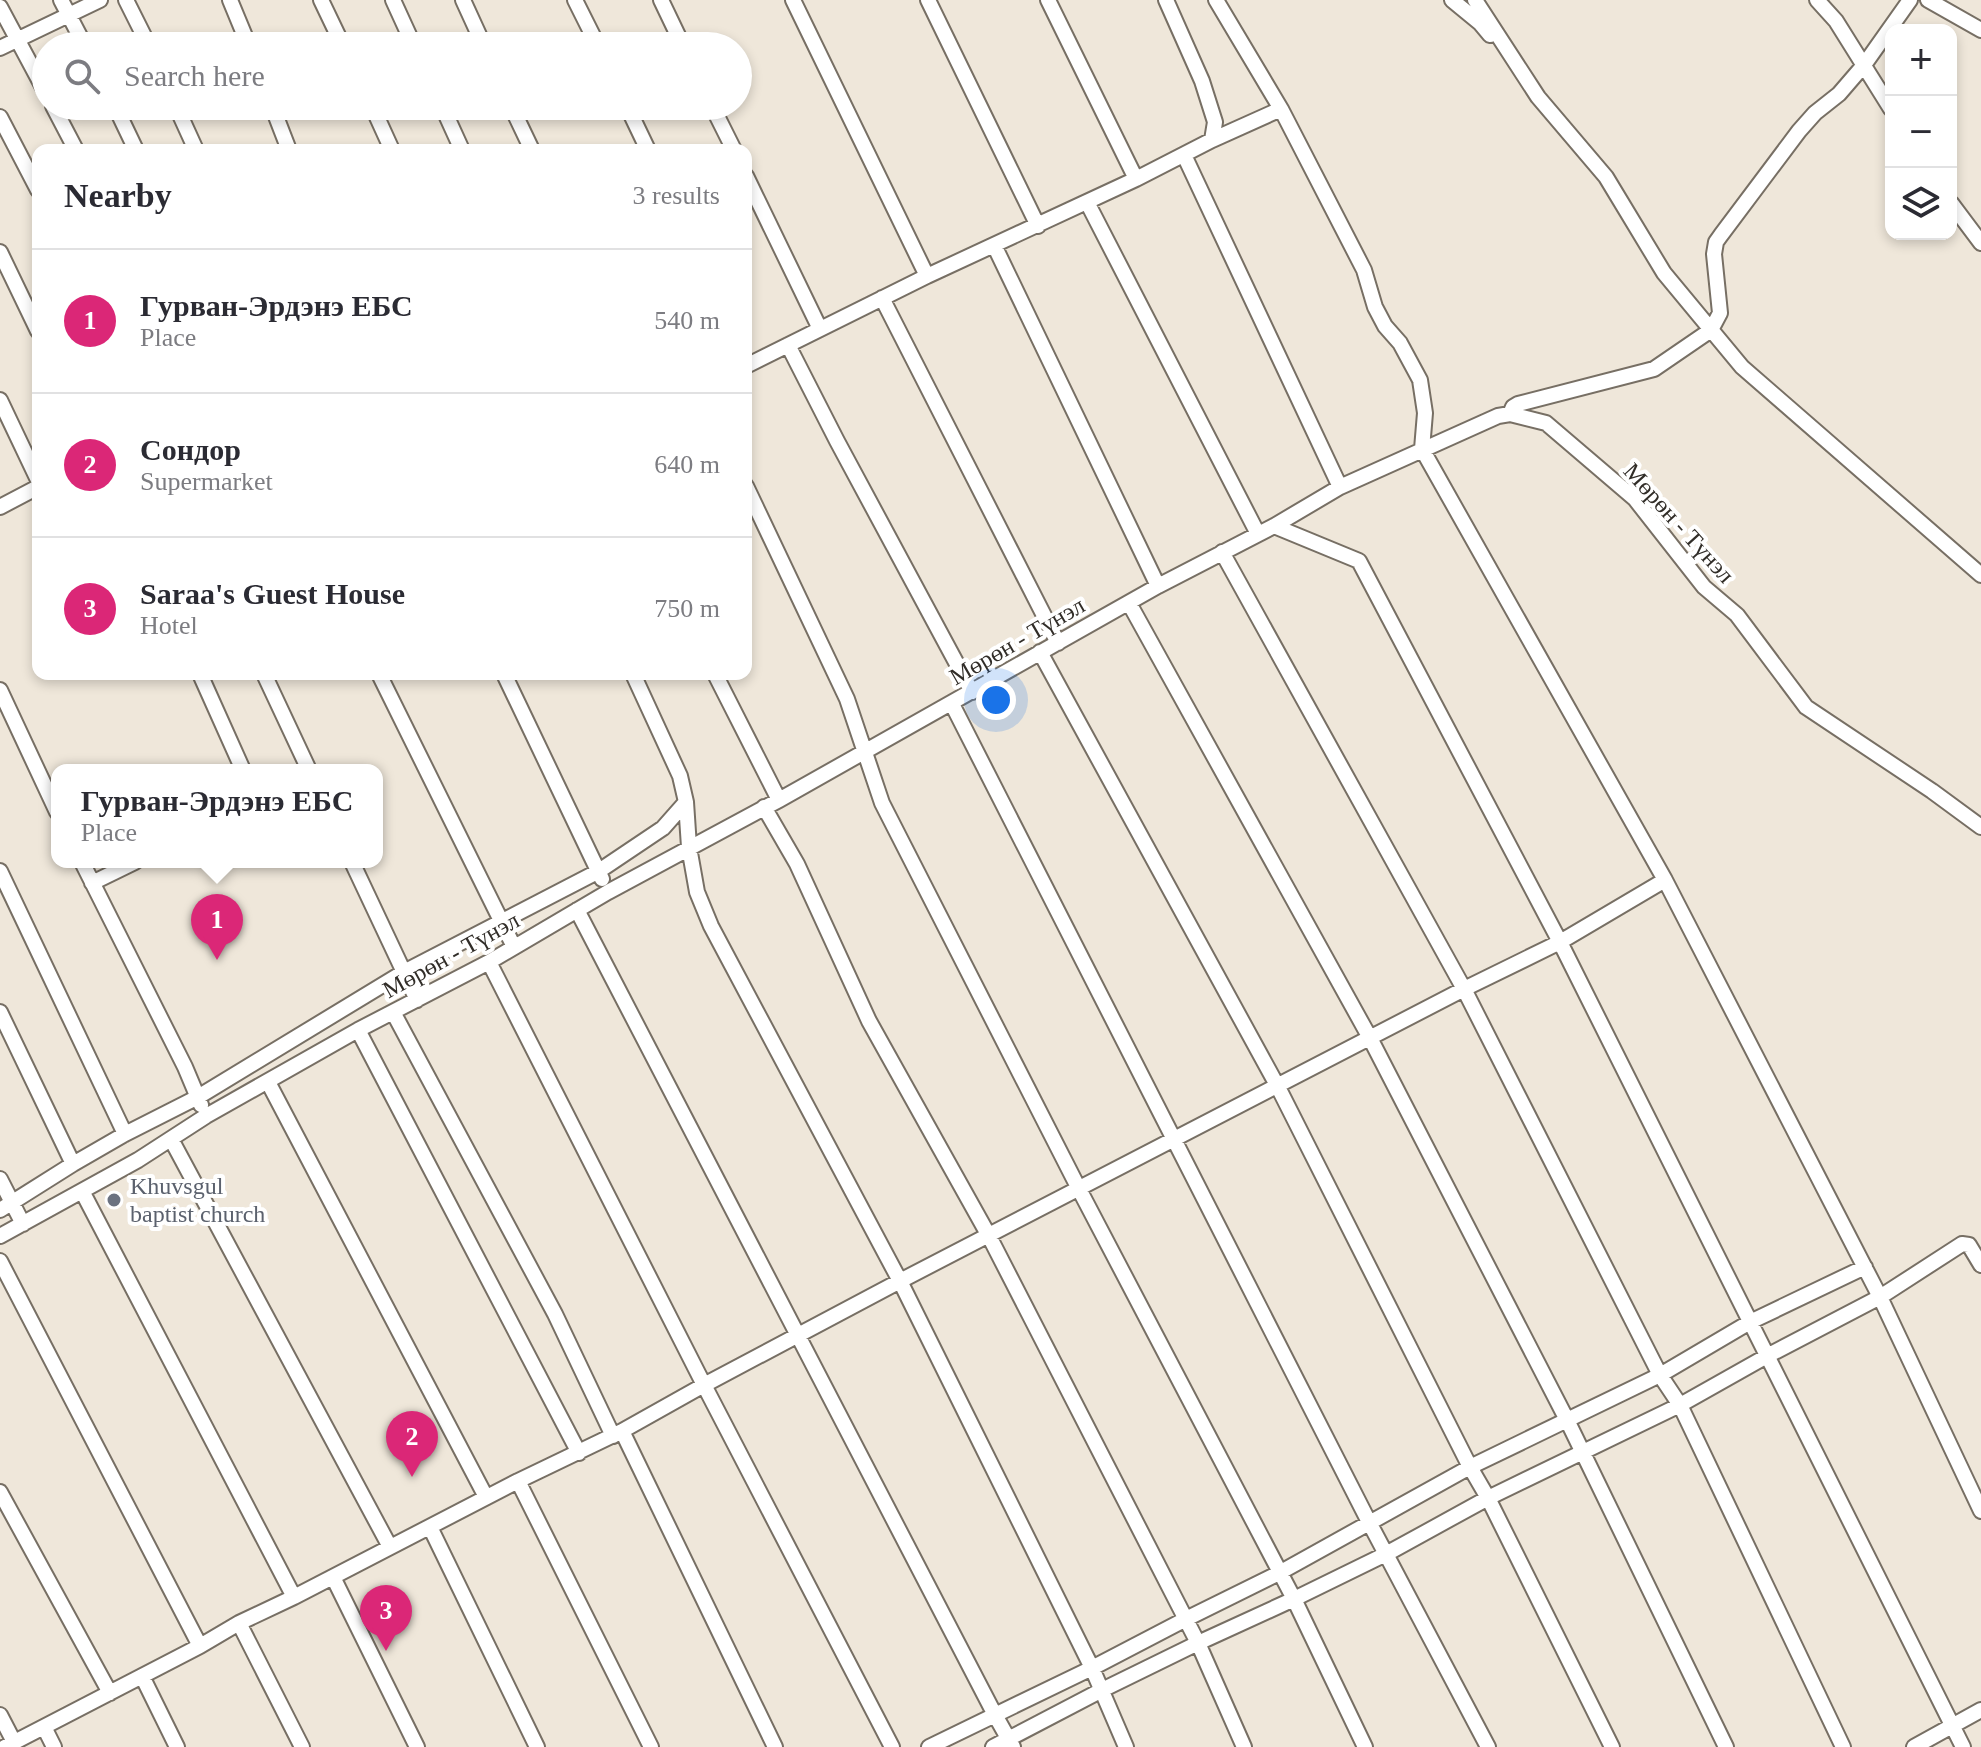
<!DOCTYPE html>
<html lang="en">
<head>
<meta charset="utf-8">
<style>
	body { margin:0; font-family:Georgia,serif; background:#f7f7f7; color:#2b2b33 }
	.controls { position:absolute; right:24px; top:24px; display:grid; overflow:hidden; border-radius:16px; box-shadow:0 4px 12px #0003 }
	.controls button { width:72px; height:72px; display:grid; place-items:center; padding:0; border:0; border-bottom:2px solid #e1e1e2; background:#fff; color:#2b2b33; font:40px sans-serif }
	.you { position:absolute; left:996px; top:700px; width:28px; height:28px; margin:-20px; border:6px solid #fff; border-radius:50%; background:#1a73e8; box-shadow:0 0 0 12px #1a73e833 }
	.badge { display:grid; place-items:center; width:52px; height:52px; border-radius:50%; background:#db2777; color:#fff; font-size:26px; font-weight:700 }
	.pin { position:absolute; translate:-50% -66px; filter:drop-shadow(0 2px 4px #0008) }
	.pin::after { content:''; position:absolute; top:42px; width:28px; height:24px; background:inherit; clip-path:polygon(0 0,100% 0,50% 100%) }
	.popup { position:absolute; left:51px; top:764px; width:332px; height:104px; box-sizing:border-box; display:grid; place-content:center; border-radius:16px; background:#fff; filter:drop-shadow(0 2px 6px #0005); font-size:26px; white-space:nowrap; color:#7c7c81 }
	.popup b { font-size:30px; color:#2b2b33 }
	.popup::after { content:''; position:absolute; left:50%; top:100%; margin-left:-16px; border:16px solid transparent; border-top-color:#fff }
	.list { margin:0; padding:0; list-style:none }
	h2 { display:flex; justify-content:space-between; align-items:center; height:104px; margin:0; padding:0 32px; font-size:34px }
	h2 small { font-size:26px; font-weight:400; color:#7c7c81 }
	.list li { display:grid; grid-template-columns:52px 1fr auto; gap:24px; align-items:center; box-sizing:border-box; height:144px; padding:0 32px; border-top:2px solid #e1e1e2 }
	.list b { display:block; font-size:30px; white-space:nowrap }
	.list p { margin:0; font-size:26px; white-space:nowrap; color:#7c7c81 }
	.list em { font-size:26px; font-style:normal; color:#7c7c81 }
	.icon { flex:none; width:44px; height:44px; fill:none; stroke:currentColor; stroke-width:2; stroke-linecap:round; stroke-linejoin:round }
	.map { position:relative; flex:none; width:1981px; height:1747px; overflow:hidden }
	.search { position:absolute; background:#fff; box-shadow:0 4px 12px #0003; left:32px; top:32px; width:720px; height:88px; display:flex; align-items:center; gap:20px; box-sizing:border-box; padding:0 28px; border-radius:44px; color:#7c7c81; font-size:30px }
	.panel { position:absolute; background:#fff; box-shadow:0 4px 12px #0003; left:32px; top:144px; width:720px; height:536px; border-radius:16px }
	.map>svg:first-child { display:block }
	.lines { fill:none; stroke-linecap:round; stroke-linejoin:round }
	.minor-casing { stroke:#776f64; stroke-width:18 }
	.minor { stroke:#fff; stroke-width:14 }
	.worship-dot { fill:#6b7280; stroke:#fff; stroke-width:3 }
	.labels { text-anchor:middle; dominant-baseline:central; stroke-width:8; stroke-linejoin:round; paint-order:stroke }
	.street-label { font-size:24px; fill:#312d28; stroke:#fff }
	.worship-label { font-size:24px; fill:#5b616d; stroke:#fff; text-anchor:start }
</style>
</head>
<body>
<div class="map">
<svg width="1981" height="1747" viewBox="0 0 1981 1747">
	<rect width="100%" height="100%" fill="#efe7da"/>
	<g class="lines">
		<g class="minor-casing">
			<path id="minor" d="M61 0 85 46
				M126 0 149 46
				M230 0 249 46
				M321 0 343 46
				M393 0 414 46
				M463 0 484 46
				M575 0 598 46
				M661 0 683 46
				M793 0 927 276
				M928 0 1038 226
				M1048 0 1136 179
				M1216 0 1281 109 1364 270 1375 307 1385 326 1400 343 1420 380 1425 413 1422 449 1665 880 1880 1297 1981 1511
				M1452 0 1480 23 1490 35
				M1475 0 1538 97 1606 177 1664 273 1742 367 1981 575
				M1817 0 1836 21 1891 109
				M1928 0 1981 30
				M0 7 46 93
				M0 48 100 0
				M53 106 76 150
				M115 106 136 150
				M176 106 196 150
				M272 106 289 150
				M372 106 392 150
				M442 106 462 150
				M511 106 532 150
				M627 106 648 150
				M712 106 734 150
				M0 117 38 190
				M1212 140 1281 109
				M1184 155 1340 487
				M746 176 820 329
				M1087 202 1258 534
				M1951 203 1981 243
				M994 245 1158 586
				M0 252 38 331
				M882 298 1058 643
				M788 345 837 441 972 692
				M746 366 927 276 1136 179 1212 140 1215 122 1202 81 1166 0
				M0 400 38 480
				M1510 414 1513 407 1518 404 1654 369 1711 330 1720 313 1714 254 1716 242 1721 235 1799 131 1815 113 1839 94 1864 65 1910 0
				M746 486 847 699 882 803 1079 1189 1294 1599 1365 1747
				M0 507 38 487
				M1274 526 1359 561 1560 942 1963 1747
				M1222 552 1464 989 1660 1375 1680 1405 1843 1747
				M1129 603 1370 1038 1567 1420 1726 1747
				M1040 652 1278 1087 1470 1467 1488 1498 1612 1747
				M200 674 243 770
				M264 674 309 770
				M379 674 514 947
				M504 674 602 879
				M633 674 680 776 686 802 689 847 697 892 711 926 900 1281 1092 1668 1126 1747
				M715 674 779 800
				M0 690 57 812
				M952 704 1369 1522 1488 1747
				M764 807 797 864 869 1021 989 1236 1198 1643 1244 1747
				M82 862 185 1067 201 1105
				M352 862 417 1000
				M0 871 125 1134
				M92 883 135 862
				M577 910 995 1715 1013 1747
				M489 962 704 1385 892 1747
				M0 1012 73 1164
				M393 1012 555 1314 613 1436
				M358 1030 579 1453
				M268 1082 486 1497
				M171 1139 390 1547
				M0 1179 23 1224
				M82 1191 294 1597
				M0 1210 73 1164 125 1134 198 1097 404 972 599 871 663 828 686 802
				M0 1236 138 1160 206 1116 358 1030 489 962 608 892 779 800 1158 586 1274 526 1340 487 1498 416 1510 414 1546 423 1635 499 1704 587 1737 615 1806 707 1932 791 1981 827
				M0 1261 200 1646
				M622 1431 775 1747
				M518 1481 651 1747
				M0 1492 110 1693
				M430 1527 537 1747
				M333 1577 417 1747
				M239 1623 302 1747
				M142 1676 177 1747
				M0 1715 14 1742
				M44 1727 54 1747
				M5 1747 200 1646 239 1623 294 1597 518 1481 622 1431 704 1385 900 1281 1464 989 1560 942 1665 880
				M929 1747 1092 1668 1186 1619 1279 1573 1470 1467 1660 1375 1750 1322 1865 1267
				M993 1747 1102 1690 1198 1643 1294 1599 1386 1554 1488 1498 1680 1405 1767 1356 1880 1297 1962 1244 1969 1245 1981 1265
				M1914 1747 1981 1710"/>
		</g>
		<use href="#minor" class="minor"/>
	</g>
	<circle class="worship-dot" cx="114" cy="1200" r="8"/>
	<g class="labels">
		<g class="street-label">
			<text transform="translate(1679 523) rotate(48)">Мөрөн - Түнэл</text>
			<text transform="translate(1017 641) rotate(-30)">Мөрөн - Түнэл</text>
			<text transform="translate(451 955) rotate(-29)">Мөрөн - Түнэл</text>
		</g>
		<g class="worship-label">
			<text x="130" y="1186">Khuvsgul<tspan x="130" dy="28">baptist church</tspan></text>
		</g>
	</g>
</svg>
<div class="controls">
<button>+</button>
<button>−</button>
<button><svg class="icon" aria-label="layers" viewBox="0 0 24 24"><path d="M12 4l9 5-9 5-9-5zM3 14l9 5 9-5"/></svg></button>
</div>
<div class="you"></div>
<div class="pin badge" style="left:217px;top:960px">1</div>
<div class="popup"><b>Гурван-Эрдэнэ ЕБС</b>Place</div>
<div class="pin badge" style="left:412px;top:1477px">2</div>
<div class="pin badge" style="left:386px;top:1651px">3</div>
<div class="search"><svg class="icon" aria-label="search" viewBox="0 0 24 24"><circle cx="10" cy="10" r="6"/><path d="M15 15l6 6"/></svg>Search here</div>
<section class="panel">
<h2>Nearby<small>3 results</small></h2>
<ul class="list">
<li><span class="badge">1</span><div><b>Гурван-Эрдэнэ ЕБС</b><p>Place</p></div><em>540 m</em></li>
<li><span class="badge">2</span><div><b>Сондор</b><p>Supermarket</p></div><em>640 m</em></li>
<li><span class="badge">3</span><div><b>Saraa's Guest House</b><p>Hotel</p></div><em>750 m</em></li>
</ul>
</section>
</div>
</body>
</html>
